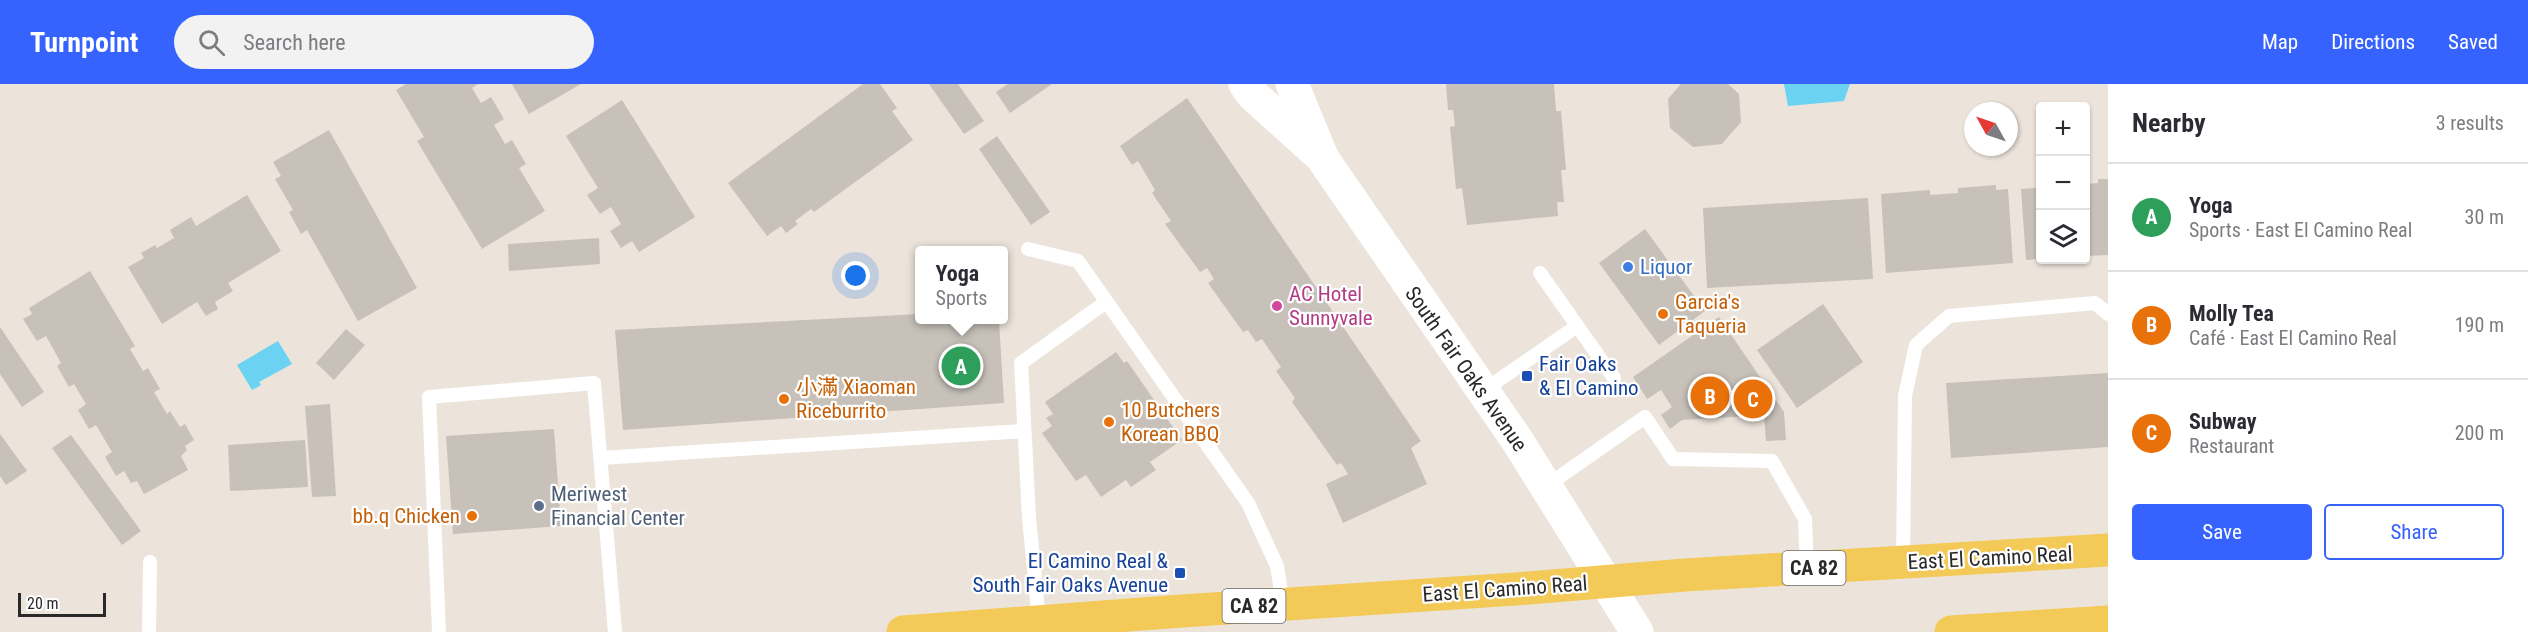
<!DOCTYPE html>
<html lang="en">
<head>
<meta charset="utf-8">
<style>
	body { margin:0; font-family:"Roboto Condensed","Noto Sans SC",sans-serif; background:#f2f2f3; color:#2b2b33 }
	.controls { position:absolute; right:18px; top:18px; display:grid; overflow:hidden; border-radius:6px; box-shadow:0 2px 4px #0004 }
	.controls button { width:54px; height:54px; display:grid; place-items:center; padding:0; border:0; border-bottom:2px solid #e1e1e2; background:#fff; color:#2b2b33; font:30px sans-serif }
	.compass { position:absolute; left:1964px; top:18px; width:54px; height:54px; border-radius:50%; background:#fff; box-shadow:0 2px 4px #0004; rotate:310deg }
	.scale { position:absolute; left:18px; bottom:15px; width:88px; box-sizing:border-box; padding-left:6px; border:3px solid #292929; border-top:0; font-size:16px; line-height:21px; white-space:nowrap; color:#292929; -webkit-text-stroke:4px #fff; paint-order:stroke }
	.you { position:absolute; left:856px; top:192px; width:21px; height:21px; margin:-15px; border:4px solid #fff; border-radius:50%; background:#1a73e8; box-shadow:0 0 0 9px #1a73e833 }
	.badge { display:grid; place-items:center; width:39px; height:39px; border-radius:50%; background:#3662fe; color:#fff; font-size:20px; font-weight:700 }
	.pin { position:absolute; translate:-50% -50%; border:3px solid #fff; box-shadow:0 2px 6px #0006 }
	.popup { position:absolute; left:915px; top:162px; width:93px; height:78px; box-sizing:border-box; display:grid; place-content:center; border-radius:6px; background:#fff; filter:drop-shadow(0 2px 4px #0005); font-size:20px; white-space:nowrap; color:#7c7c81 }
	.popup b { font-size:22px; color:#2b2b33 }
	.popup::after { content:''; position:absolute; left:50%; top:100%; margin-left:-12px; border:12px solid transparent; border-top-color:#fff }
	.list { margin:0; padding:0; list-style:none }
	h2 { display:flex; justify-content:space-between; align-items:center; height:78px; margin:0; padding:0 24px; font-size:26px }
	h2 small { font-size:20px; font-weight:400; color:#7c7c81 }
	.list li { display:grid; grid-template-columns:39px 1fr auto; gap:18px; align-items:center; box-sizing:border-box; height:108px; padding:0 24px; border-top:2px solid #e1e1e2 }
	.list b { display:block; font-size:22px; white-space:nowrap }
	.list p { margin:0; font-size:20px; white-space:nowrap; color:#7c7c81 }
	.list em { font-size:20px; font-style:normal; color:#7c7c81 }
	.actions { display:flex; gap:12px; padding:18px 24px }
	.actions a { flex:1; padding:14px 0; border:2px solid #3662fe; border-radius:6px; text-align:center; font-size:21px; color:#3662fe }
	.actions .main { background:#3662fe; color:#fff }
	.icon { flex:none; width:33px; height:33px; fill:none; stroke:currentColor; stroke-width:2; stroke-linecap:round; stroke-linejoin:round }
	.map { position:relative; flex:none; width:2108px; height:548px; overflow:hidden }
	header { display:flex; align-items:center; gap:36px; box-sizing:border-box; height:84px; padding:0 30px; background:#3662fe; color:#fff }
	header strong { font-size:28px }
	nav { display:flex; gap:33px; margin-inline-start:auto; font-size:21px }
	.search { width:420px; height:54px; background:#f2f2f3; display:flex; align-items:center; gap:15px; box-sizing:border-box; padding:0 21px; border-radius:33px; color:#7c7c81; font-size:22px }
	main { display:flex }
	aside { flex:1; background:#fff }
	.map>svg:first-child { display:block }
	.water { fill:#6bd2f1 }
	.building { fill:#c7c1ba }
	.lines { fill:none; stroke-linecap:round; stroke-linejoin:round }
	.service { stroke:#fff; stroke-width:14 }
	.secondary { stroke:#fff; stroke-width:33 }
	.primary { stroke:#f3c958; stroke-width:33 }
	.shop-dot { fill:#3f7fe0; stroke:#fff; stroke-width:2 }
	.hotel-dot { fill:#d1479c; stroke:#fff; stroke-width:2 }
	.food-dot { fill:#e8710a; stroke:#fff; stroke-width:2 }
	.transit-dot { fill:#1a4fb4; stroke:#fff; stroke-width:2 }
	.service-dot { fill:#5c6f8a; stroke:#fff; stroke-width:2 }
	.labels { text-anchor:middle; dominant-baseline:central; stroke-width:4.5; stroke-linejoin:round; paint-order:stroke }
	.shield { fill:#fff; stroke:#696969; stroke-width:1.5 }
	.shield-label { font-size:20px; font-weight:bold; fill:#292929 }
	.shop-label { font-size:21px; fill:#366cbe; stroke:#fff; text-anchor:start }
	.hotel-label { font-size:21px; fill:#b23c85; stroke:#fff; text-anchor:start }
	.food-label { font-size:21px; fill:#c56008; stroke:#fff; text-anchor:start }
	.transit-label { font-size:21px; fill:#164399; stroke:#fff; text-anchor:start }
	.street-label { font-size:21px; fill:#292929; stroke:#fff }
	.service-label { font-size:21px; fill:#4e5e75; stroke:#fff; text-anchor:start }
</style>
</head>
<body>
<header>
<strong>Turnpoint</strong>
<div class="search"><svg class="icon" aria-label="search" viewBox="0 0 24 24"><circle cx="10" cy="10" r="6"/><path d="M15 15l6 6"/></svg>Search here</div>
<nav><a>Map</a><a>Directions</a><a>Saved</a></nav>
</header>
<main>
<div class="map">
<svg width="2108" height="548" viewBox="0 0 2108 548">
	<rect width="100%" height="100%" fill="#ece4db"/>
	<path class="water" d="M1784 0H1850L1844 17 1788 22Z
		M278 257 292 280 259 298 261 301 252 306 237 281Z"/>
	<path class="building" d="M406 0H478L472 4 481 19 491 13 504 35 494 41 505 60 512 56 526 80 519 84 545 127 482 165 417 57 424 53 396 6Z
		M512 0H581L529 30Z
		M863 0H880L897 24 892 27 913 56 814 128 811 125 795 137 798 140 786 149 781 142 767 152 728 99Z
		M929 0H958L984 37 964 50Z
		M1008 0H1052L1010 29 996 8Z
		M1446 0H1554L1556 27H1561L1566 86H1561L1564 118H1557L1558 132 1467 141 1462 104 1456 105 1450 43 1455 42 1453 26H1448Z
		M1681 0H1728L1739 10 1741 38 1722 60 1693 63 1670 44 1668 15Z
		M1187 14 1421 357 1411 364 1427 400 1343 439 1326 400 1348 390 1341 379 1337 381 1292 318 1295 314 1276 287 1281 283 1262 255 1256 258 1248 246 1243 248 1208 199 1214 195 1207 184 1200 188 1165 140 1171 137 1152 109 1155 106 1138 77 1132 81 1120 62Z
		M622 16 695 133 639 168 632 157 621 164 610 147 621 140 611 123 600 130 587 111 598 104 566 52Z
		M329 46 417 204 358 237 307 146 301 150 289 128 293 126 275 95 281 92 273 78Z
		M997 52 1050 128 1031 141 979 65Z
		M2098 95H2108V171L2086 172V100L2098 99Z
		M2036 99H2040V175L2026 176 2021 105 2036 104Z
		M1996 101V106L2008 105 2013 179 1886 189 1881 110 1930 106V111L1958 109V104Z
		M247 111 281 167 228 199 233 207 215 218 218 225 206 232 197 218 162 240 128 183 144 174 141 169 155 161 157 164 174 154 170 146 191 133 196 142Z
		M1868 114 1873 195 1707 204 1703 124Z
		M1645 145 1705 227 1659 261 1599 179Z
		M599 154 600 180 509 187 508 160Z
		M90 187 135 262 130 265 143 287 148 284 160 305 154 308 167 330 170 327 180 343 185 340 194 356 185 362 187 366 181 372 188 386 144 410 137 397 131 399 124 387 116 392 105 373 112 368 96 341 89 345 78 326 86 320 74 300 69 303 57 282 61 279 46 252 37 257 23 235 32 230 29 224Z
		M1823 220 1863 278 1797 324 1757 266Z
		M919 230V236H999L1004 319 623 346 615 246Z
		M1719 233 1784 328 1786 356 1766 357 1764 331 1682 336 1670 345 1661 331 1672 323 1661 306 1647 315 1633 293Z
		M0 243 44 308 22 323 0 290Z
		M346 245 365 261 334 296 316 279Z
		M1116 268 1124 279 1127 277 1182 356 1150 378 1156 386 1131 403 1126 396 1101 413 1086 391 1076 397 1042 349 1052 342 1046 334 1053 330 1045 318Z
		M2108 289V363L1951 374 1946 299Z
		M330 320 336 412 312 413 305 322Z
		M554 345 561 442 453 450 446 352Z
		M0 350 27 387 6 401 0 392Z
		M71 351 141 447 122 461 52 364Z
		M305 356 308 403 230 407 228 361Z"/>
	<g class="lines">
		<path class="service" d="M1028 165 1078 177 1248 419 1277 482 1283 520
			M1540 189 1614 294
			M1483 307 1577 242
			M601 374 1024 347
			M1545 403 1645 333 1673 375 1772 377 1805 435 1807 485
			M1903 479 1905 312 1916 261 1949 232 2095 219 2108 230
			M1039 538 1029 433 1021 279 1106 218
			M149 548 150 478
			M439 548 429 313 594 299 615 548"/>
		<path class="secondary" d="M1245 0 1253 11 1315 67
			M1292 0 1323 75 1515 353 1637 548"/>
		<path class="primary" d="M903 548 1182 527 1516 505 1685 491 2108 466
			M1951 548 2108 538"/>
	</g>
	<circle class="shop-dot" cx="1628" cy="183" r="6"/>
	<circle class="hotel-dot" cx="1277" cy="222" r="6"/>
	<g class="food-dot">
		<circle cx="1663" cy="230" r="6"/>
		<circle cx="784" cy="315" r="6"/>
		<circle cx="1109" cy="338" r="6"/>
		<circle cx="472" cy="432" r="6"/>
	</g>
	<g class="transit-dot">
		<rect x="1521" y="286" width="12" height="12" rx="3"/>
		<rect x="1174" y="483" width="12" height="12" rx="3"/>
	</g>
	<circle class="service-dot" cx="539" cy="422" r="6"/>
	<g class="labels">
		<g class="shield">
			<rect x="1782.5" y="467" width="63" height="34" rx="4.5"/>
			<rect x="1222.5" y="505" width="63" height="34" rx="4.5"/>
		</g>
		<g class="shield-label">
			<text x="1814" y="484">CA 82</text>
			<text x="1254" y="522">CA 82</text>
		</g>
		<g class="shop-label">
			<text x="1640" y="183">Liquor</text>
		</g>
		<g class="hotel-label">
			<text x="1289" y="210">AC Hotel<tspan x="1289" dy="24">Sunnyvale</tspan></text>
		</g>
		<g class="food-label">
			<text x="1675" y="218">Garcia's<tspan x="1675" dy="24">Taqueria</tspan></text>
			<text x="796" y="303">小滿 Xiaoman<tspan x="796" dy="24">Riceburrito</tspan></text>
			<text x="1121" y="326">10 Butchers<tspan x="1121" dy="24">Korean BBQ</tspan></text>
			<text x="460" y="432" text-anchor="end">bb.q Chicken</text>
		</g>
		<g class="transit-label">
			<text x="1539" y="280">Fair Oaks<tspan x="1539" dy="24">&amp; El Camino</tspan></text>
			<text x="1168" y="477" text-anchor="end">El Camino Real &amp;<tspan x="1168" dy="24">South Fair Oaks Avenue</tspan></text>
		</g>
		<g class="street-label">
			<text transform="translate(1466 285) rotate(55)">South Fair Oaks Avenue</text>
			<text transform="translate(1990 474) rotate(-3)">East El Camino Real</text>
			<text transform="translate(1505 505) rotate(-4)">East El Camino Real</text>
		</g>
		<g class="service-label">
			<text x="551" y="410">Meriwest<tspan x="551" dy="24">Financial Center</tspan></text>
		</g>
	</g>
</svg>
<div class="controls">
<button>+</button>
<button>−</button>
<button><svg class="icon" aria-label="layers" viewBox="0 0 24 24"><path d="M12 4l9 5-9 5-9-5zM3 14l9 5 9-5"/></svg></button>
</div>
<svg class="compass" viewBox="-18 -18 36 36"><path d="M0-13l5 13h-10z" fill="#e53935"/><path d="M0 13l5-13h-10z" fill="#7c7c81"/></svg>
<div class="scale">20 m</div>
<div class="you"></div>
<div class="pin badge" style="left:961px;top:282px;background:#2e9e5b">A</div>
<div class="popup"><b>Yoga</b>Sports</div>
<div class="pin badge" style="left:1710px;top:312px;background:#e8710a">B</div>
<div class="pin badge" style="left:1753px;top:315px;background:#e8710a">C</div>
</div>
<aside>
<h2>Nearby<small>3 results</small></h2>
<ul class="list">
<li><span class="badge" style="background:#2e9e5b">A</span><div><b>Yoga</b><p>Sports · East El Camino Real</p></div><em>30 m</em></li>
<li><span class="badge" style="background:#e8710a">B</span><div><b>Molly Tea</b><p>Café · East El Camino Real</p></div><em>190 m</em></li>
<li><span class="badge" style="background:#e8710a">C</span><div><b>Subway</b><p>Restaurant</p></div><em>200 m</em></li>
</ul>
<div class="actions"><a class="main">Save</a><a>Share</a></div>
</aside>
</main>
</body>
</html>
